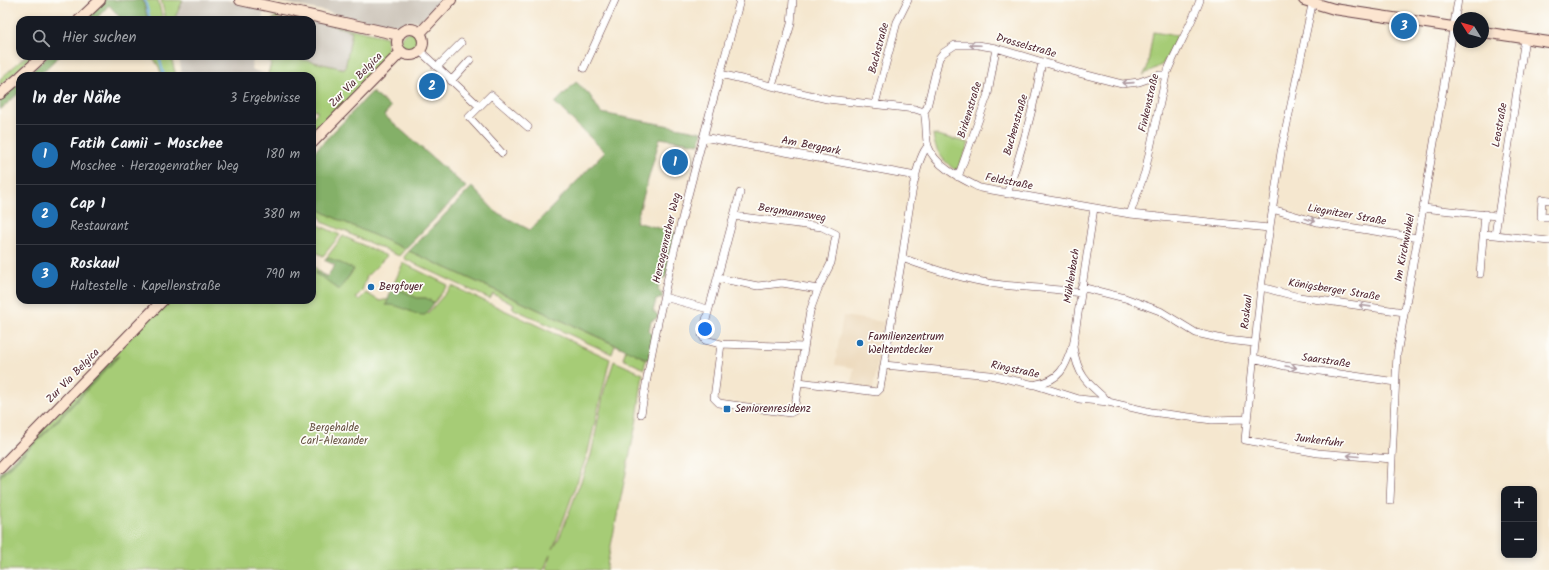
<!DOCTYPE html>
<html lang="de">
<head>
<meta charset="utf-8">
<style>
	body { margin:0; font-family:Kalam,sans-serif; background:#20242c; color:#f1f3f6 }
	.controls { position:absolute; right:12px; bottom:12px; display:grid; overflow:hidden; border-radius:8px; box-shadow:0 2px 6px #0003 }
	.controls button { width:36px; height:36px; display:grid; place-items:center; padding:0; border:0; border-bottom:1px solid #363941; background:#171b24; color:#f1f3f6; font:20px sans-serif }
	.compass { position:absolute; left:1453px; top:12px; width:36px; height:36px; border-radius:50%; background:#171b24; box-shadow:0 2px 6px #0003; rotate:307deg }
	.you { position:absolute; left:705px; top:329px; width:14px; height:14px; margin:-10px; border:3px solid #fff; border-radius:50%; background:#1a73e8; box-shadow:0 0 0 6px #1a73e833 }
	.badge { display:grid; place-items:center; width:26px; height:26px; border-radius:50%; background:#1f6fb2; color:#fff; font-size:13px; font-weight:700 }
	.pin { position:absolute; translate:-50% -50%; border:2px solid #fff; box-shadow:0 1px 4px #0006 }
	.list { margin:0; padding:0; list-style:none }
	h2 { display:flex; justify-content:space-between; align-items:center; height:52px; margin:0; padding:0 16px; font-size:17px }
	h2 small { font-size:13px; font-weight:400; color:#9ea1a6 }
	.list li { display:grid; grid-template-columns:26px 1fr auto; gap:12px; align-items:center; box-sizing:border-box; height:60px; padding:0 16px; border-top:1px solid #363941 }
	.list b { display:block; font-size:15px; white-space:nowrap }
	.list p { margin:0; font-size:13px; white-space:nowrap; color:#9ea1a6 }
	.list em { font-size:13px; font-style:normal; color:#9ea1a6 }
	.icon { flex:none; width:22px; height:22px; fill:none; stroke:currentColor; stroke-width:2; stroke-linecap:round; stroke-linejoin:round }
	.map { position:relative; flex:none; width:1549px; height:570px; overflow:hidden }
	.search { position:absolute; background:#171b24; box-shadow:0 2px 6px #0003; left:16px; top:16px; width:300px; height:44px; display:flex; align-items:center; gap:10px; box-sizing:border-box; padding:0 14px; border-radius:12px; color:#9ea1a6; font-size:15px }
	.panel { position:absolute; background:#171b24; box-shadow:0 2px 6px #0003; left:16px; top:72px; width:300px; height:232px; border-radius:12px }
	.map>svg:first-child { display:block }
	.built { fill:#ecd8ba }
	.industrial { fill:#cbc3b8 }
	.green { fill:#a6cc76; stroke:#787650 }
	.forest { fill:#84b067; stroke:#676849 }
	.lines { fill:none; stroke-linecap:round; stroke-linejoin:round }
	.stream { stroke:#7cb3eb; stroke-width:2 }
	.street-casing { stroke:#643d44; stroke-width:8 }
	.secondary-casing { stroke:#643d44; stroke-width:12 }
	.street { stroke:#fff; stroke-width:7 }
	.secondary { stroke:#fce5d0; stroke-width:10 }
	.oneway { stroke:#ae9aa0 }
	.poi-dot { fill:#1f6fb2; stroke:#fdfcf7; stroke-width:1.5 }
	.labels { text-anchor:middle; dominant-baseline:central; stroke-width:3.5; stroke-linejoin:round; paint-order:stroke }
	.street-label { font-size:11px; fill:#4a1f2b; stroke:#fdfcf7 }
	.poi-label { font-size:11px; fill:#4a1f2b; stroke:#fdfcf7; text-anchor:start }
	.park-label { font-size:11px; fill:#665342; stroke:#fdfcf7 }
</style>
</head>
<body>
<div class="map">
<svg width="1549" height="570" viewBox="0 0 1549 570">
	<rect width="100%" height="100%" fill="#fdfcf7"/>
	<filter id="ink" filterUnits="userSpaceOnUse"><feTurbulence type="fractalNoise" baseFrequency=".025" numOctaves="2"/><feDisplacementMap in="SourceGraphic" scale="8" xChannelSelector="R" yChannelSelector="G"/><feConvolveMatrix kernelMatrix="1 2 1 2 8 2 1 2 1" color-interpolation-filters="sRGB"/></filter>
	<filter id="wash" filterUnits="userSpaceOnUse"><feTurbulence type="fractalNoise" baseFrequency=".012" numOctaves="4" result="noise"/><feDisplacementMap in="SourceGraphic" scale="16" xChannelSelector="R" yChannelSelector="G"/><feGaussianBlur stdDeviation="0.9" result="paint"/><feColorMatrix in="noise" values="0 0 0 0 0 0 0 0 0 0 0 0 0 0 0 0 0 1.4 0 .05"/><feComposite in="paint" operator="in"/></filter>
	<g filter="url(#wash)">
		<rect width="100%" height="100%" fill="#f5e7cf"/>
		<path class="built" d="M843 316 884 322 873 390 851 387 854 368 835 365Z"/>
		<path class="industrial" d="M183 0H227L264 9 262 20H174Z
			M271 0H443L420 21H408L398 25 362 19Z
			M312 21 352 31 345 69 287 56H312Z
			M179 56H254L251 69 270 76H182Z"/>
		<path class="green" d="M143 0H158L163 20H148Z
			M161 0H183L174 20H166Z
			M286 14 387 37V45L390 56 312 141V118L318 112 312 108V76H270L268 74 271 64 266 56H287L345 69 352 31 312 20 285 16 272 20 277 15Z
			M401 41a9 9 0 1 1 18 0a9 9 0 1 1-18 0Z
			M1153 32 1178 36 1163 64 1143 75 1147 69Z
			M26 56H33L0 86V79Z
			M152 56H171L176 76H162L159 67Z
			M933 134 969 143 957 171C944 163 934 150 933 134Z
			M312 206 335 218 405 249 399 256 350 234V233L344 230 343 231 324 223Z
			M312 222 340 235 323 256 312 250Z
			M343 236 387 256 367 276 362 291 355 298 359 300 366 293 380 301C396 296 413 306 428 313L452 286 610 359 588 452 553 549 560 536 591 455 604 391 614 361 643 374 637 419 606 570H547L550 554 544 570H0V473L167 300H312V265L340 288 354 270 327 257Z
			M409 251 615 345 612 354 512 308 514 305 493 294 490 299 405 259 404 257Z
			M403 263 448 285 434 303 426 298H417L393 286Z
			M626 349 646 359 644 369 623 359Z"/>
		<path class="forest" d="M104 0H143L148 20H122L109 5 95 20H85Z
			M48 56H59L38 76H27Z
			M20 82V92L0 110V99Z
			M576 82 589 94 601 113 702 132 699 144 660 138 636 222 677 233 666 277 660 280 658 290 662 294V298L656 300 653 311 658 315 657 318 651 321 649 331 653 336 649 360 409 251 472 187 496 212 530 230 605 152 555 103Z
			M372 92 391 107 384 115 466 187 405 249 335 218 312 206V154Z
			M327 257 354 269 339 290 325 279 315 274 316 272 327 277 335 265 324 260Z
			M393 286 417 298H426L434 303 425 315C413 316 402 304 386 305Z
			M119 356 55 424 0 477V474L49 428 112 360Z"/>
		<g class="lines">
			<path class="stream" d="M145 0 150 20
				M159 56 164 76"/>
		</g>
	</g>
	<g filter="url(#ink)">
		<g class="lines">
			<g class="street-casing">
				<path id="street" d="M1313 0 1281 152 1261 287 1245 440 1318 453 1392 459
					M420 51 479 106
					M437 67 461 43
					M584 68 615 0
					M720 74 827 99 915 109 924 112
					M451 81 470 60
					M772 86 791 24 793 0
					M875 104 897 22 908 0
					M924 112C927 123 925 136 928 146 935 167 962 179 980 188L1130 214 1269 228
					M924 112 927 107 939 58 943 53 955 45H978L996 48 1079 73 1122 84 1139 82 1159 75H1166
					M703 137 916 176
					M502 153 469 117 491 95 528 127
					M958 177 988 94 996 48
					M740 193 702 335 705 340 721 344 804 347
					M1007 194C1022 150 1034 108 1042 62
					M1549 200 1542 199 1541 217H1549
					M1094 208 1073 347C1078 376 1086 382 1108 401
					M1423 208 1496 216
					M1272 209 1317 222 1418 238
					M1130 214 1145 172 1166 75C1176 49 1191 26 1200 0
					M1483 234 1495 235 1525 38
					M1495 235 1549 241
					M902 258C906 235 913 160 928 146
					M1480 274 1485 214
					M717 278 758 286 782 283 818 289
					M1081 287 1125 298 1160 311 1196 333 1227 340 1254 343
					M1261 287 1299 297 1404 312
					M1080 293C1054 288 1029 288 1003 285 968 281 935 270 902 258L884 365 990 375 1035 385 1079 399 1108 402 1151 412 1212 420 1246 419
					M664 297 708 309
					M721 344 714 398 719 403 790 413 794 411 810 311 818 289 831 263 836 234 822 227 734 216
					M1253 358 1285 366 1396 382
					M799 382 877 392 880 389 884 365
					M1037 384C1060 380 1065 368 1072 347
					M641 414C663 274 704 137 740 0
					M1390 501 1397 354 1423 208 1458 0"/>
			</g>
			<g class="secondary-casing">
				<path id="secondary" d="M240 0 399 35
					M1304 0 1334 9 1459 28
					M79 20 100 0
					M397 42a13 13 0 1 1 26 0a13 13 0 1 1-26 0Z
					M1483 32 1549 42
					M420 33 451 0
					M21 76 43 56
					M0 94 20 77
					M312 143 401 52
					M0 468 163 300"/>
			</g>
			<use href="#street" class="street"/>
			<use href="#secondary" class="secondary"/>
		</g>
		<defs><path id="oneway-shaft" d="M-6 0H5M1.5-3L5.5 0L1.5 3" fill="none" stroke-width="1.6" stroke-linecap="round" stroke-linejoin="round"/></defs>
		<g class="oneway">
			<use href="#oneway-shaft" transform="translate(975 45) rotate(-178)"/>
			<use href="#oneway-shaft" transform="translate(1128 83) rotate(176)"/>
			<use href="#oneway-shaft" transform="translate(1310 220) rotate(15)"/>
			<use href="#oneway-shaft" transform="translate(1365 306) rotate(-172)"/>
			<use href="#oneway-shaft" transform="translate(1291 367) rotate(9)"/>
			<use href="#oneway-shaft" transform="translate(1353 456) rotate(-175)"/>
		</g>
	</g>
	<g class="poi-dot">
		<circle cx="371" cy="287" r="4"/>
		<circle cx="860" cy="343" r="4"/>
		<rect x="723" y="405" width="8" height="8" rx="2"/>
	</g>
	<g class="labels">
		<g class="street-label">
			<text transform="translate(1026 46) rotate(16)">Drosselstraße</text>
			<text transform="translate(879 48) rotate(-75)">Bachstraße</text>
			<text transform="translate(356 80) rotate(-46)">Zur Via Belgica</text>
			<text transform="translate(1149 103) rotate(-77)">Finkenstraße</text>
			<text transform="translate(970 110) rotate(-73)">Birkenstraße</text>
			<text transform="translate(1016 125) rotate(-74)">Buchenstraße</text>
			<text transform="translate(1500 125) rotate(-80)">Leostraße</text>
			<text transform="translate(811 146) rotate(11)">Am Bergpark</text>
			<text transform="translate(1009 182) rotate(11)">Feldstraße</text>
			<text transform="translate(792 213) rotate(9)">Bergmannsweg</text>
			<text transform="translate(1347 215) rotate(10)">Liegnitzer Straße</text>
			<text transform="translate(667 238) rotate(-77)">Herzogenrather Weg</text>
			<text transform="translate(1405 248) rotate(-79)">Im Kirchwinkel</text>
			<text transform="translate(1072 276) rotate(-81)">Mühlenbach</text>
			<text transform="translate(1334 290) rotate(9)">Königsberger Straße</text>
			<text transform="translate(1247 312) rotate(-83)">Roskaul</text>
			<text transform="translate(1326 361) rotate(8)">Saarstraße</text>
			<text transform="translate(1015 370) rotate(12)">Ringstraße</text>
			<text transform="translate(73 376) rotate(-46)">Zur Via Belgica</text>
			<text transform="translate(1319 441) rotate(7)">Junkerfuhr</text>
		</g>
		<g class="poi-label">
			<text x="379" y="287">Bergfoyer</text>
			<text x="868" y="337">Familienzentrum<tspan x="868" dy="13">Weltentdecker</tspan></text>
			<text x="735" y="409">Seniorenresidenz</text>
		</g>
		<g class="park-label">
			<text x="334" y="428">Bergehalde<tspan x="334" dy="13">Carl-Alexander</tspan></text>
		</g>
	</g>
</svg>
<div class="controls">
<button>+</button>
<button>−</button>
</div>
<svg class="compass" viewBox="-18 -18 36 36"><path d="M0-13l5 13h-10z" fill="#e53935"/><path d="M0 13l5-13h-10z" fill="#9ea1a6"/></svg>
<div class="you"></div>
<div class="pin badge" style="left:675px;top:162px">1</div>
<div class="pin badge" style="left:432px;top:86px">2</div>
<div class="pin badge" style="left:1404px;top:26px">3</div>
<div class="search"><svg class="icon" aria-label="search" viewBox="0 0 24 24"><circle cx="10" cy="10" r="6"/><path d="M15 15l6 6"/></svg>Hier suchen</div>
<section class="panel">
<h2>In der Nähe<small>3 Ergebnisse</small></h2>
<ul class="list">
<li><span class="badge">1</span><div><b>Fatih Camii - Moschee</b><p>Moschee · Herzogenrather Weg</p></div><em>180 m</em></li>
<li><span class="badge">2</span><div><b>Cap 1</b><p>Restaurant</p></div><em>380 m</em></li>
<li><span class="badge">3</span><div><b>Roskaul</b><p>Haltestelle · Kapellenstraße</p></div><em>790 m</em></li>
</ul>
</section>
</div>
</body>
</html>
